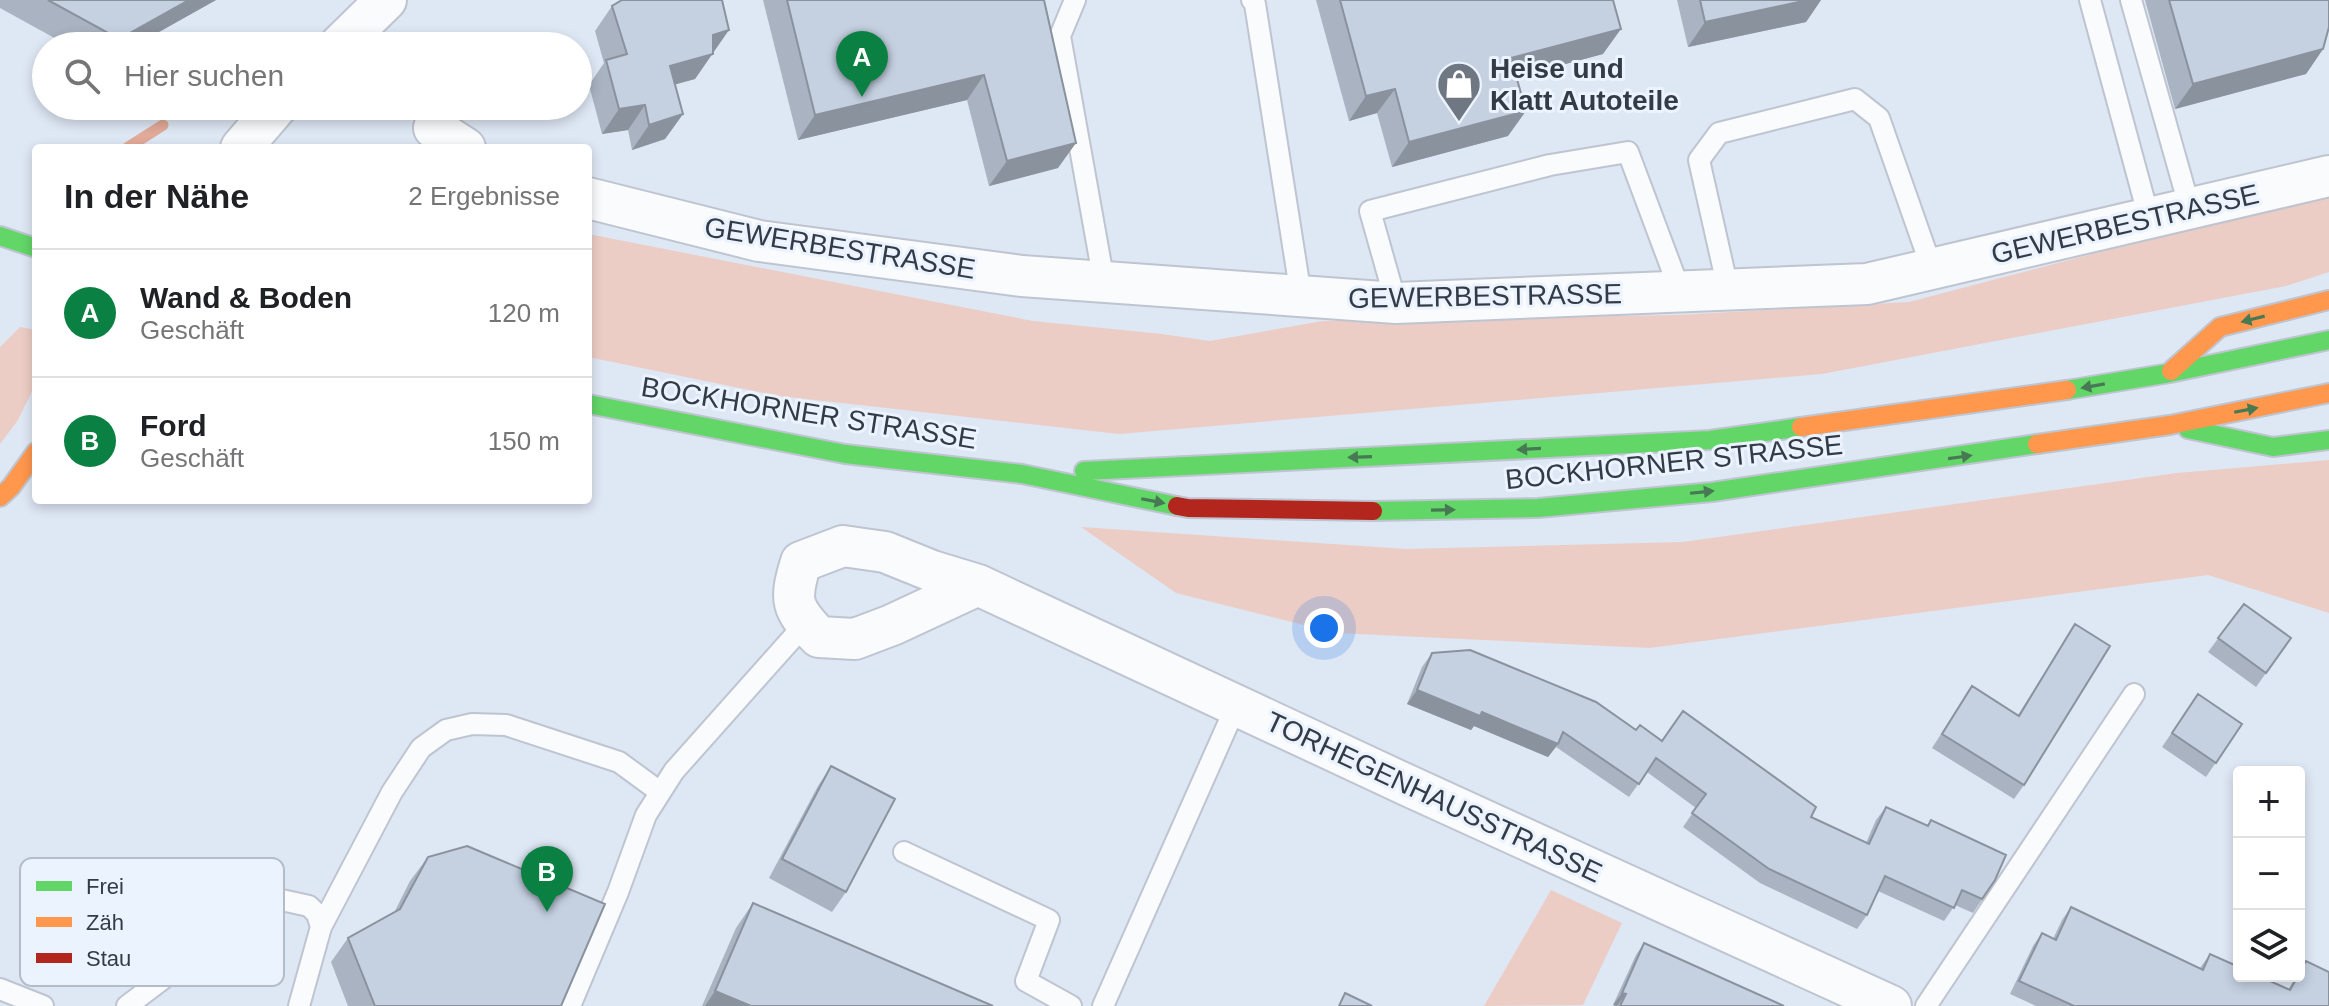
<!DOCTYPE html>
<html lang="de">
<head>
<meta charset="utf-8">
<style>
	body { margin:0; font-family:Helvetica,sans-serif; background:#f6f6f6; color:#202124 }
	.controls { position:absolute; right:24px; bottom:24px; display:grid; overflow:hidden; border-radius:8px; box-shadow:0 4px 12px #0003 }
	.controls button { width:72px; height:72px; display:grid; place-items:center; padding:0; border:0; border-bottom:2px solid #e0e0e0; background:#fff; color:#202124; font:40px sans-serif }
	.you { position:absolute; left:1324px; top:628px; width:28px; height:28px; margin:-20px; border:6px solid #fff; border-radius:50%; background:#1a73e8; box-shadow:0 0 0 12px #1a73e833 }
	.badge { display:grid; place-items:center; width:52px; height:52px; border-radius:50%; background:#0b8043; color:#fff; font-size:26px; font-weight:700 }
	.pin { position:absolute; translate:-50% -66px; filter:drop-shadow(0 2px 4px #0008) }
	.pin::after { content:''; position:absolute; top:42px; width:28px; height:24px; background:inherit; clip-path:polygon(0 0,100% 0,50% 100%) }
	.list { margin:0; padding:0; list-style:none }
	h2 { display:flex; justify-content:space-between; align-items:center; height:104px; margin:0; padding:0 32px; font-size:34px }
	h2 small { font-size:26px; font-weight:400; color:#757577 }
	.list li { display:grid; grid-template-columns:52px 1fr auto; gap:24px; align-items:center; box-sizing:border-box; height:128px; padding:0 32px; border-top:2px solid #e0e0e0 }
	.list b { display:block; font-size:30px; white-space:nowrap }
	.list p { margin:0; font-size:26px; white-space:nowrap; color:#757577 }
	.list em { font-size:26px; font-style:normal; color:#757577 }
	.icon { flex:none; width:44px; height:44px; fill:none; stroke:currentColor; stroke-width:2; stroke-linecap:round; stroke-linejoin:round }
	.map { position:relative; flex:none; width:2329px; height:1006px; overflow:hidden }
	.search { position:absolute; background:#fff; box-shadow:0 4px 12px #0003; left:32px; top:32px; width:560px; height:88px; display:flex; align-items:center; gap:20px; box-sizing:border-box; padding:0 28px; border-radius:44px; color:#757577; font-size:30px }
	.panel { position:absolute; background:#fff; box-shadow:0 4px 12px #0003; left:32px; top:144px; width:560px; height:360px; border-radius:8px }
	.map>svg:first-child { display:block }
	.green { fill:#eccdc5 }
	.lines { fill:none; stroke-linecap:round; stroke-linejoin:round }
	.stream { stroke:#e2aa98; stroke-width:11 }
	.lane-casing { stroke:#bec5d0; stroke-width:24 }
	.street-casing { stroke:#bec5d0; stroke-width:44 }
	.fast-casing { stroke:#bec5d0; stroke-width:22 }
	.slow-casing { stroke:#bec5d0; stroke-width:22 }
	.jam-casing { stroke:#bec5d0; stroke-width:22 }
	.lane { stroke:#fafbfd; stroke-width:20 }
	.street { stroke:#fafbfd; stroke-width:40 }
	.fast { stroke:#63d668; stroke-width:18 }
	.slow { stroke:#ff974d; stroke-width:18 }
	.jam { stroke:#b3261e; stroke-width:18 }
	.wall { fill:#a9b3c2 }
	.shaded-wall { fill:#8a929e }
	.building { fill:#c5d0e1; stroke:#8a929e; stroke-width:2 }
	.oneway { fill:#467954 }
	.labels { text-anchor:middle; dominant-baseline:central; stroke-width:6; stroke-linejoin:round; paint-order:stroke }
	.poi-label { font-size:28px; font-weight:bold; fill:#333b46; stroke:#ebf3fe; text-anchor:start }
	.street-label { font-size:28px; fill:#333b46; stroke:#ebf3fe }
	.key { fill:#ebf3fe; stroke:#b4bcc7; stroke-width:2 }
	.key-label { font-size:22px; fill:#333b46 }
</style>
</head>
<body>
<div class="map">
<svg width="2329" height="1006" viewBox="0 0 2329 1006">
	<rect width="100%" height="100%" fill="#dee7f4"/>
	<path class="green" d="M2329 192V272L2286 286 1822 374 1119 434 779 396 588 357V234L1033 321 1162 334 1210 341 1322 321 1678 315 1909 302Z
		M20 327 36 330 35 385 18 420 0 444V347Z
		M2329 460V613L2208 575 1649 648 1336 633 1176 593 1081 527 1406 549 1683 542 2177 473Z
		M1551 890 1622 923 1583 1005 1484 1006Z"/>
	<g class="lines">
		<path class="stream" d="M127 148 163 125"/>
		<g class="lane-casing">
			<path id="lane" d="M1075 0 1060 36 1104 282
				M1252 0 1255 4 1301 296
				M2090 0 2149 218
				M2131 0 2190 209
				M1728 289 1699 160 1719 133 1855 99 1879 118 1932 269
				M1396 303 1370 211 1550 165 1628 152 1680 291
				M904 852 1049 920 1026 981 1071 1006
				M321 927 392 792 421 748 446 730 472 724 506 725 619 762 660 792
				M0 989 43 1006
				M127 1006 267 900 277 899 309 906 317 914 321 927 299 1006
				M570 1006 618 892 646 815 674 771 806 623
				M1103 1006 1236 706
				M1926 1006 2134 694"/>
		</g>
		<g class="street-casing">
			<path id="street" d="M339 46 386 0
				M434 128 465 148
				M241 148 277 106
				M588 198 759 241 1022 276 1396 303 1867 284 2329 176
				M978 585 892 625 855 639 819 637C791 608 789 601 801 562L843 546 885 552 932 571 978 585 1409 786 1891 1006"/>
		</g>
		<g class="fast-casing">
			<path id="fast" d="M0 236 36 248
				M2067 390 2170 373 2329 340
				M588 404 845 454 1022 474 1177 506
				M2188 429 2273 447 2329 440
				M1084 471 1710 440 1801 427
				M1373 511 1538 508 1712 492 2037 444"/>
		</g>
		<g class="slow-casing">
			<path id="slow" d="M2171 371 2220 327 2329 300
				M1801 427 2067 390
				M2037 444 2170 425 2329 393
				M0 497 11 487 36 452"/>
		</g>
		<g class="jam-casing">
			<path id="jam" d="M1177 506 1188 508 1373 511"/>
		</g>
		<use href="#lane" class="lane"/>
		<use href="#street" class="street"/>
		<use href="#fast" class="fast"/>
		<use href="#slow" class="slow"/>
		<use href="#jam" class="jam"/>
	</g>
	<path class="wall" d="M0 0H216L134 46H69L0 8Z
		M763 0H1044L1058 168 989 186 967 100 798 140Z
		M1316 0H1613L1603 54 1516 77 1508 136 1392 167 1377 113 1349 121Z
		M1677 0H1821L1806 22 1688 47Z
		M2145 0H2329L2323 49 2306 74 2175 109Z
		M612 6 713 52 695 79 675 84 683 114 665 139 632 150 628 130 602 134 589 85 604 63 595 31Z
		M2244 604 2291 638 2256 687 2208 652Z
		M2075 624 2024 785 2014 799 1932 748 1972 686 2018 715Z
		M1432 653 1636 730 1662 741 1811 817 1866 843 1876 820 1886 807 1927 826 1931 820 1995 880 1973 913 1955 905 1944 921 1878 891 1867 915 1857 929 1760 883 1683 827 1696 808 1647 772 1629 797 1556 747 1548 757 1474 726 1471 730 1407 704 1422 667Z
		M2198 694 2242 724 2206 777 2162 747Z
		M831 766 846 892 832 912 769 878 818 786Z
		M428 857 561 1006H348L331 962 348 938 394 913 410 881Z
		M753 903 993 1006H702L736 928Z
		M2071 907 2200 968 2210 954 2288 990 2296 976H2299V971L2306 961 2329 1006H2036L2010 994 2033 946 2042 933 2053 939 2062 920Z
		M1644 943 1784 1006H1616L1613 1005 1636 955Z"/>
	<path class="shaded-wall" d="M189 0H216L134 46H114L119 39Z
		M1808 0H1821L1806 22 1688 47 1705 22Z
		M1621 29 1603 54 1494 83 1511 58Z
		M729 30 695 79 652 91 670 66 713 35Z
		M2323 49 2306 74 2175 109 2193 84Z
		M984 75 967 100 798 140 815 115Z
		M1395 89 1377 113 1349 121 1366 96Z
		M645 105 628 130 602 134 619 109Z
		M1526 111 1508 136 1392 167 1409 142Z
		M683 114 665 139 632 150 649 125Z
		M1076 143 1058 168 989 186 1007 161Z
		M1417 690 1482 712 1558 744 1548 757 1474 726 1471 730 1407 704Z
		M715 991 751 1006H705Z
		M1622 993 1626 994 1617 1006 1613 1005Z"/>
	<path class="building" d="M48 0H189L119 39Z
		M622 0H722L729 30 713 35V54L670 66 683 114 649 125 645 105 619 109 606 60 627 54 612 6Z
		M787 0H1044L1076 143 1007 161 984 75 815 115Z
		M1340 0H1613L1621 29 1511 58 1526 111 1409 142 1395 89 1366 96Z
		M1700 0H1808L1705 22Z
		M2169 0H2329V27L2323 49 2193 84Z
		M2244 604 2291 638 2266 673 2218 638Z
		M2075 624 2110 646 2024 785 1942 734 1972 686 2019 716Z
		M1470 650 1596 702 1636 730 1640 725 1662 741 1683 711 1816 807 1811 817 1869 844 1886 807 1928 826 1931 820 2006 855 1995 880 1982 899 1962 890 1954 908 1885 876 1867 915 1769 869 1692 813 1706 794 1656 758 1639 784 1563 732 1558 744 1482 712 1480 716 1417 690 1432 653Z
		M2198 694 2242 724 2216 763 2172 733Z
		M831 766 895 799 846 892 782 859Z
		M467 846 605 904 561 1006H375L348 938 400 909 428 857Z
		M753 903 993 1006H751L715 991Z
		M2071 907 2203 970 2210 954 2239 967V976H2259L2290 990 2298 976H2299V973L2306 961 2329 972V1006H2074L2019 981 2042 933 2056 940Z
		M1644 943 1784 1006H1620L1626 994 1622 993Z
		M1345 993 1372 1006H1339Z"/>
	<defs><path id="oneway-solid" d="M-6-.8H1V-3.2L6.5 0L1 3.2V.8H-6Z" transform="scale(2)"/></defs>
	<g class="oneway">
		<use href="#oneway-solid" transform="translate(2253 319) rotate(166)"/>
		<use href="#oneway-solid" transform="translate(2093 386) rotate(170)"/>
		<use href="#oneway-solid" transform="translate(2246 410) rotate(-11)"/>
		<use href="#oneway-solid" transform="translate(1529 449) rotate(177)"/>
		<use href="#oneway-solid" transform="translate(1360 457) rotate(178)"/>
		<use href="#oneway-solid" transform="translate(1960 457) rotate(-8)"/>
		<use href="#oneway-solid" transform="translate(1702 492) rotate(-6)"/>
		<use href="#oneway-solid" transform="translate(1153 501) rotate(11)"/>
		<use href="#oneway-solid" transform="translate(1443 510) rotate(-1)"/>
	</g>
	<defs>
		<g id="shop-pin" transform="scale(2.3)"><path d="M0 17L-7.5 6A9.5 9.5 0 1 1 7.5 6Z" fill="#6f7783" stroke="#ebf3fe"/><path d="M-5-2.5h2.3a2.7 3.5 0 0 1 5.4 0H5L5.5 6h-11ZM-1.5-2.5h3a1.5 2.3 0 0 0-3 0Z" fill="#fff"/></g>
	</defs>
	<g fill-rule="evenodd">
		<use href="#shop-pin" x="1459" y="84"/>
	</g>
	<g class="labels">
		<g class="poi-label">
			<text x="1490" y="68">Heise und<tspan x="1490" dy="32">Klatt Autoteile</tspan></text>
		</g>
		<g class="street-label">
			<text transform="translate(2125 224) rotate(-13)">GEWERBESTRASSE</text>
			<text transform="translate(840 248) rotate(9)">GEWERBESTRASSE</text>
			<text transform="translate(1485 296) rotate(-1)">GEWERBESTRASSE</text>
			<text transform="translate(809 413) rotate(9)">BOCKHORNER STRASSE</text>
			<text transform="translate(1674 462) rotate(-6)">BOCKHORNER STRASSE</text>
			<text transform="translate(1434 797) rotate(25)">TORHEGENHAUSSTRASSE</text>
		</g>
	</g>
	<rect x="20" y="858" width="264" height="128" rx="12" class="key"/>
	<rect x="36" y="881" width="36" height="10" fill="#63d668"/>
	<rect x="36" y="917" width="36" height="10" fill="#ff974d"/>
	<rect x="36" y="953" width="36" height="10" fill="#b3261e"/>
	<g class="key-label">
		<text x="86" y="894">Frei</text>
		<text x="86" y="930">Zäh</text>
		<text x="86" y="966">Stau</text>
	</g>
</svg>
<div class="controls">
<button>+</button>
<button>−</button>
<button><svg class="icon" aria-label="layers" viewBox="0 0 24 24"><path d="M12 4l9 5-9 5-9-5zM3 14l9 5 9-5"/></svg></button>
</div>
<div class="you"></div>
<div class="pin badge" style="left:862px;top:97px">A</div>
<div class="pin badge" style="left:547px;top:912px">B</div>
<div class="search"><svg class="icon" aria-label="search" viewBox="0 0 24 24"><circle cx="10" cy="10" r="6"/><path d="M15 15l6 6"/></svg>Hier suchen</div>
<section class="panel">
<h2>In der Nähe<small>2 Ergebnisse</small></h2>
<ul class="list">
<li><span class="badge">A</span><div><b>Wand &amp; Boden</b><p>Geschäft</p></div><em>120 m</em></li>
<li><span class="badge">B</span><div><b>Ford</b><p>Geschäft</p></div><em>150 m</em></li>
</ul>
</section>
</div>
</body>
</html>
